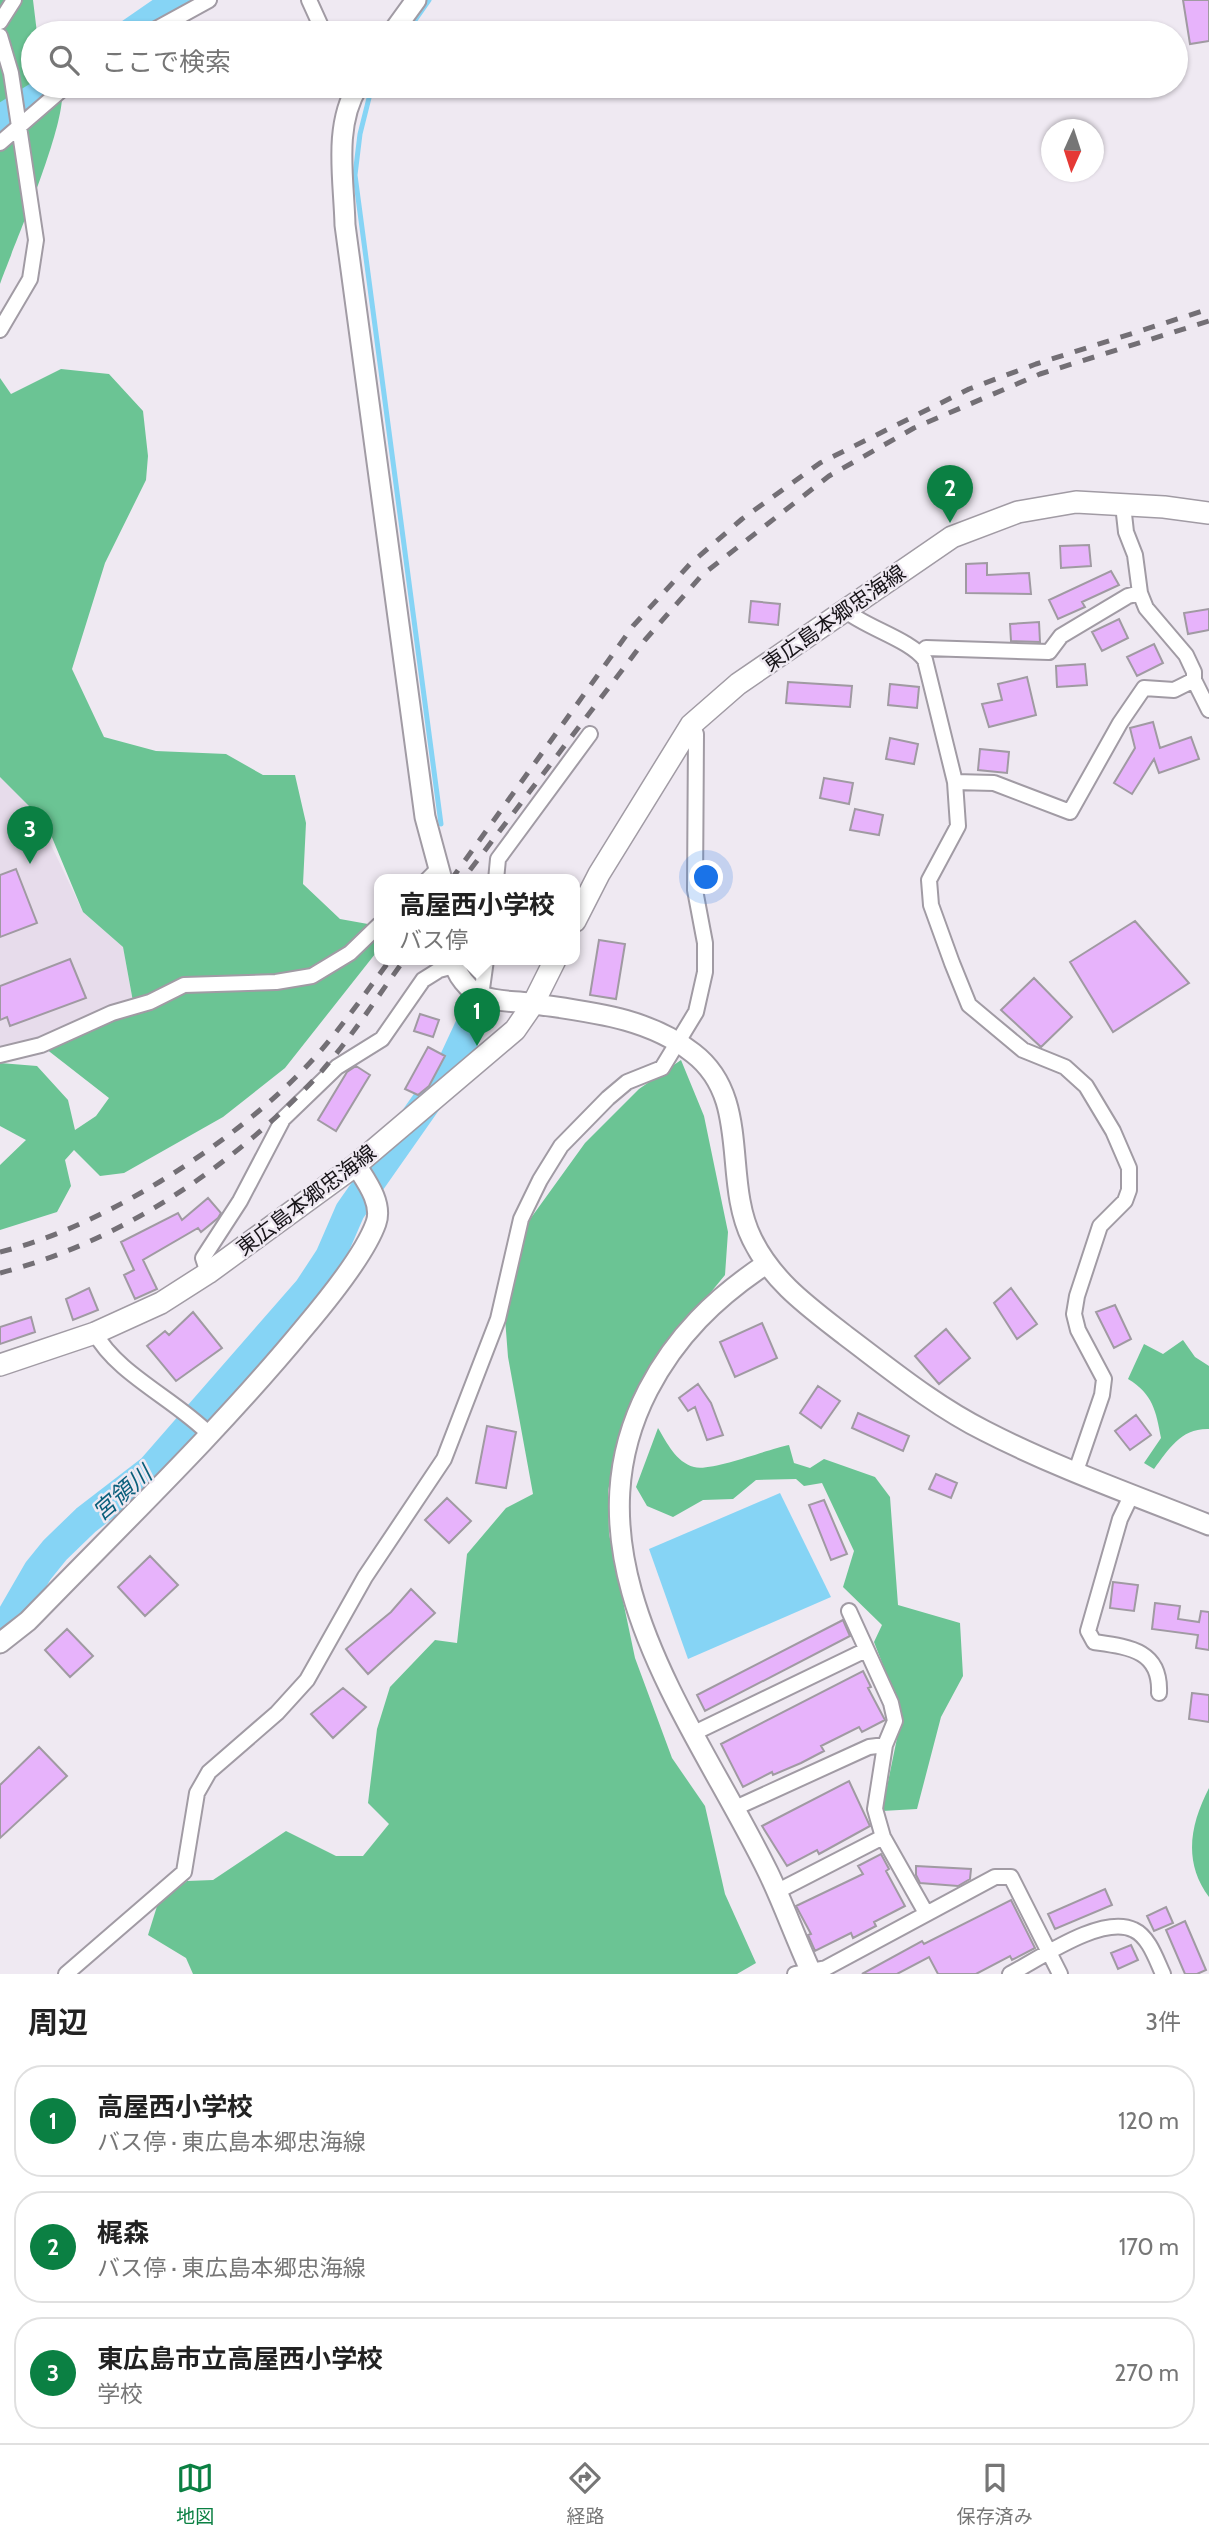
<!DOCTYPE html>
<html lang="ja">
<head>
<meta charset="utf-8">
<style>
	body { margin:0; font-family:Cabin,"Noto Sans JP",sans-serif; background:#f6f6f6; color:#222 }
	.compass { position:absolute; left:1041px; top:119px; width:63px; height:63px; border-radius:50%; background:#fff; box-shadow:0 2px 5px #0004; rotate:183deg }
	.you { position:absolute; left:707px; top:878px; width:24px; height:24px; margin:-18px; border:5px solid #fff; border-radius:50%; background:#1a73e8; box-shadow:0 0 0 10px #1a73e833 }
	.badge { display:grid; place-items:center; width:46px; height:46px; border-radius:50%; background:#0b8043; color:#fff; font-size:23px; font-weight:700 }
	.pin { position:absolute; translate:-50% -58px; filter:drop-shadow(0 2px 4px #0008) }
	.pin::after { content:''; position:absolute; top:37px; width:24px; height:21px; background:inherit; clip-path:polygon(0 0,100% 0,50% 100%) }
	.popup { position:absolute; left:374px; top:874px; width:206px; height:91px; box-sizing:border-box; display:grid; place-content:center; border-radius:14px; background:#fff; filter:drop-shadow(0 2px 5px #0005); font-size:23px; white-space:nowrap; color:#767676 }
	.popup b { font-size:26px; color:#222 }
	.popup::after { content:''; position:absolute; left:50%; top:100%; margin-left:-14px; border:14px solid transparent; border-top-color:#fff }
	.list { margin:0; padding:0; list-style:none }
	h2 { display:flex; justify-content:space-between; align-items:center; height:91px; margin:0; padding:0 28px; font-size:30px }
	h2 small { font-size:23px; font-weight:400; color:#767676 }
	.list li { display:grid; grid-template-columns:46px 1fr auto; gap:21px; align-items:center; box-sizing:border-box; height:112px; margin:0 14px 14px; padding:0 14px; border:2px solid #e0e0e0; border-radius:28px }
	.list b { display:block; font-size:26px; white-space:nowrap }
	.list p { margin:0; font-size:23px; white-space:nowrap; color:#767676 }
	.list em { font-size:23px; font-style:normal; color:#767676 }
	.icon { flex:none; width:38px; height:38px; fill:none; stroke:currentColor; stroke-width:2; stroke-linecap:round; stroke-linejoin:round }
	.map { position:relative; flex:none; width:1209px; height:1974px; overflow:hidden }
	.search { position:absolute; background:#fff; box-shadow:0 2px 5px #0004; left:21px; right:21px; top:21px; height:77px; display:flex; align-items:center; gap:18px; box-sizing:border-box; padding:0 24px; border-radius:38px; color:#767676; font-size:26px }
	.sheet { height:469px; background:#fff }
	nav { display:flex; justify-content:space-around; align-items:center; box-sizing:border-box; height:98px; border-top:2px solid #e0e0e0; background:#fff; font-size:19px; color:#767676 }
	nav a { display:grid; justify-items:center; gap:4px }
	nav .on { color:#0b8043 }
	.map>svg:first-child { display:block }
	.built { fill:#e7dceb }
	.forest { fill:#6bc494 }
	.water { fill:#86d4f5 }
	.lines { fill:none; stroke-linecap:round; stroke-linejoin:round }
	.stream { stroke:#86d4f5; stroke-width:5 }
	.river { stroke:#86d4f5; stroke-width:30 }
	.building { fill:#e7b3fb; stroke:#a09aa2; stroke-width:2 }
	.street-casing { stroke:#a19ba4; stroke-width:18 }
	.secondary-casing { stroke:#a19ba4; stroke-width:23 }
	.primary-casing { stroke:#a19ba4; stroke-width:24 }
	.street { stroke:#fff; stroke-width:14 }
	.secondary { stroke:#fff; stroke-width:19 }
	.primary { stroke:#fff; stroke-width:21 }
	.rail { stroke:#736f75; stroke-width:5; stroke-dasharray:12 12; stroke-linecap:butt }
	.labels { text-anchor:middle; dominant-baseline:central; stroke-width:5; stroke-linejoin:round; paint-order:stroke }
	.street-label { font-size:21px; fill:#171418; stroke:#efe9f2 }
	.water-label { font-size:23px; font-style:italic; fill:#0a5f7b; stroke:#efe9f2 }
</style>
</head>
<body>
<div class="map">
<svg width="1209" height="1974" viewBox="0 0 1209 1974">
	<rect width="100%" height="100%" fill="#efe9f2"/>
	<path class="built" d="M10 759 83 912 123 947 134 1007 0 1055V761Z"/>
	<path class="forest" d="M0 0H33L37 33H33V86H61C71 116 13 247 0 284Z
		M61 369 109 374 143 411 148 456 146 480 105 563 72 669 104 737 156 751 226 754 263 775H295L306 823 303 884 340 919 379 926V949L285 1068 223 1117 124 1173 100 1176 74 1150 65 1160 71 1186 57 1212 0 1230V1165L26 1140 0 1126V1063L37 1066 68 1100 75 1130 96 1116 109 1098 41 1045 134 1007 123 947 83 912 46 823 0 777V378L11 394Z
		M681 1060 704 1116 728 1232 725 1275 651 1365 621 1428 608 1491 609 1534 635 1658 672 1758 705 1806 725 1894 756 1963 737 1974H193L186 1958 148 1935 158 1903 187 1881 213 1880 286 1831 336 1856H363L389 1824 368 1803 377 1729 390 1687 435 1640 457 1643 467 1554 506 1508 533 1494 508 1357 503 1292 528 1222 585 1143 639 1089Z
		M1183 1340 1195 1357 1209 1366V1429C1181 1428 1169 1449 1154 1469L1144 1463 1161 1438C1156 1411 1153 1394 1128 1379L1144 1344 1163 1354Z
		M658 1428C667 1443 676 1462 694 1467 711 1472 768 1449 789 1445L794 1463 810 1468 824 1459 875 1477 890 1497 898 1605 960 1623 963 1676 941 1717 917 1809 882 1811 902 1714 874 1642 882 1625 843 1587 854 1551 822 1483 804 1486 796 1479 756 1480 733 1499 703 1500 673 1517 647 1506 636 1487Z
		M1209 1788V1897C1183 1862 1190 1825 1209 1788Z"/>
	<path class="water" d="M780 1493 831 1597 688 1659 649 1549Z"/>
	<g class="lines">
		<path class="stream" d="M406 33 429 0
			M372 86 360 134 355 175 441 824"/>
		<path class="river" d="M131 33 179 0
			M0 120 55 86
			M0 1627 8 1623 38 1571 55 1550 86 1520 151 1470 309 1289 330 1257 350 1211 451 1067 471 1024"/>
	</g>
	<path class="building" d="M1183 0H1209V41L1190 44Z
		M1089 545 1091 566 1061 568 1060 546Z
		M987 563V575L1029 573 1031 594 966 593V564Z
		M1111 571 1119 585 1082 602 1085 607 1058 619 1049 600Z
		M751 601 780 604 778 625 749 622Z
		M1209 609V630L1188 634 1184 613Z
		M1119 619 1128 638 1102 651 1092 632Z
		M1039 622 1040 642 1011 641 1010 624Z
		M1154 644 1163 663 1137 676 1127 657Z
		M1085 664 1087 685 1057 687 1056 666Z
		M1027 677 1036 715 989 727 982 704 1002 700 998 684Z
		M788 682 852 686 850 707 786 703Z
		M890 684 919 687 917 708 888 705Z
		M1153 722 1160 748 1191 737 1199 759 1159 773 1154 759 1132 794 1114 783 1135 748 1130 728Z
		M890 738 918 744 914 764 886 759Z
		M980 749 1009 752 1007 773 978 770Z
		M824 778 853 783 849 804 820 798Z
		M855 809 883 815 879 835 850 830Z
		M16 869 37 923 0 937V875Z
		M1135 921 1189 983 1113 1032 1070 962Z
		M599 940 625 944 616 999 590 995Z
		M70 959 86 998 10 1026 7 1017 0 1020V986Z
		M1034 978 1072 1017 1041 1047 1001 1010Z
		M420 1014 439 1020 433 1037 414 1031Z
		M428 1047 445 1056 429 1086 418 1095 405 1089Z
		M356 1066 370 1075 336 1131 318 1120 347 1072Z
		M208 1198 221 1213 218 1218 201 1232 198 1228 143 1260 157 1289 135 1299 124 1275 134 1270 121 1242 178 1213 182 1220Z
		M89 1288 98 1310 73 1320 66 1299Z
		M1011 1288 1037 1324 1017 1339 994 1303Z
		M1115 1305 1131 1339 1114 1348 1096 1312Z
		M193 1312 222 1348 176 1381 147 1346 165 1331 169 1335Z
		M31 1317 35 1332 0 1344V1327Z
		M762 1323 777 1358 735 1377 720 1342Z
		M946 1329 970 1358 939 1384 915 1356Z
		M698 1384 711 1403 723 1435 707 1440 695 1407 688 1411 679 1398Z
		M818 1386 840 1401 821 1428 800 1413Z
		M858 1413 909 1436 903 1451 852 1428Z
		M1136 1415 1151 1435 1130 1450 1115 1431Z
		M487 1426 516 1432 506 1488 476 1483Z
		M936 1474 957 1483 951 1498 929 1489Z
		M447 1498 471 1521 449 1543 425 1520Z
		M824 1500 847 1554 831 1560 809 1505Z
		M150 1556 178 1585 145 1616 118 1587Z
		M1113 1582 1138 1585 1134 1611 1110 1608Z
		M411 1589 435 1613 368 1674 346 1649 391 1612Z
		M1155 1603 1180 1606 1178 1619 1199 1622 1201 1611 1209 1612V1650L1196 1648 1198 1635 1152 1629Z
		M843 1620 850 1636 705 1711 697 1695Z
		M67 1629 93 1656 70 1677 45 1650Z
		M863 1671 871 1687 868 1688 885 1720 862 1732 859 1727 821 1746 824 1751 801 1763 773 1775 772 1772 743 1787 721 1744Z
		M343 1688 366 1707 333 1738 311 1714Z
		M1192 1693 1209 1695V1722L1189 1719Z
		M39 1747 67 1776 0 1838V1785Z
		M849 1781 870 1826 819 1854 817 1850 787 1866 762 1826Z
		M881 1854 889 1869 886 1871 905 1906 874 1922 876 1926 853 1938 851 1933 815 1951 808 1935 811 1934 796 1906 863 1874 858 1866Z
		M916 1866 971 1869 970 1879 958 1886 920 1883 916 1875Z
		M1105 1889 1112 1905 1055 1929 1048 1914Z
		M1011 1900 1035 1948 1012 1960 1010 1956 976 1974H938L929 1957 897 1974H862L922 1941 924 1944Z
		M1166 1907 1173 1923 1154 1931 1147 1916Z
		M1185 1921 1206 1970 1197 1974H1185L1166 1930Z
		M1131 1945 1138 1960 1118 1969 1111 1953Z"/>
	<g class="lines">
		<g class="street-casing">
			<path id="street" d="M309 0 324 33
				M0 22 14 0
				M149 33 209 0
				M0 36 11 73 36 240 30 279 0 330
				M0 143 66 86
				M846 611C867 628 911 640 925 660L955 782 958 826 929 880 931 905 952 963 969 1005 1023 1050 1065 1067 1086 1086 1113 1131 1129 1168V1190L1125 1201 1100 1226 1077 1296 1074 1314 1078 1330 1104 1379 1102 1395 1076 1471
				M920 654 926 648 1049 652 1061 636 1128 596 1140 593
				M1194 680 1209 710
				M955 782 994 783 1070 812 1120 723 1144 688 1174 690 1194 680V672L1186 655 1146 608 1140 593 1135 555 1126 532 1123 505
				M427 880 438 869
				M496 880 498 859 590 734
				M481 996 486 960
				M0 1055 41 1045 112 1013 150 1002 184 985 276 982 312 976 350 953 379 925
				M208 1273 203 1258 240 1201 283 1119 337 1067 382 1039 423 980 439 970 454 966
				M95 1333C116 1373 176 1400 209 1434
				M1132 1494 1120 1519 1088 1631 1094 1642C1129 1647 1161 1650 1159 1693
				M849 1611 891 1703 895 1721 885 1745 875 1809 883 1837 926 1913
				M692 1734 866 1650
				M733 1809 869 1747 885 1745
				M776 1892 883 1837
				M66 1974 184 1872 197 1793 209 1772 277 1713 307 1680 365 1577 444 1459 498 1319 521 1219 540 1180 561 1146 608 1098 627 1082 662 1068 696 1012 705 972V943L695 890 696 734 691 725
				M795 1974 826 1968 995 1877H1011L1060 1974
				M1010 1974C1039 1959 1102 1914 1134 1930 1149 1937 1156 1959 1163 1974"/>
		</g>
		<g class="secondary-casing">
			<path id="secondary" d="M392 33 416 0
				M358 86C333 126 344 180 345 225L425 817 442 880
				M454 960C455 974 469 991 482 996 495 1002 515 1001 529 1003 586 1012 646 1016 693 1053 752 1098 722 1179 752 1239 773 1282 809 1307 846 1336 890 1369 935 1406 985 1431 1057 1468 1134 1495 1209 1525
				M766 1264C715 1298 676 1336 648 1390 560 1561 696 1724 768 1872 784 1905 796 1940 812 1974
				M0 1643 28 1621C121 1525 219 1431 304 1328 326 1302 365 1254 376 1223 383 1203 366 1181 356 1165"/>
		</g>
		<g class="primary-casing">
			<path id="primary" d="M575 921 599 874 691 725 738 684 952 537 1018 512 1076 502 1164 507 1209 513
				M0 1365 95 1333 161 1303 208 1273 356 1165 515 1030 533 1004 555 960"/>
		</g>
		<use href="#street" class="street"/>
		<use href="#secondary" class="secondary"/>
		<use href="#primary" class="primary"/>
		<path class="rail" d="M470 870 645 640 702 575 829 476 914 428 1040 374 1209 321
			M451 880 633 626 690 564 742 519 820 463 969 389 1036 364 1209 309
			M0 1252C100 1228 224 1149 296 1077 332 1042 360 1000 390 960
			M0 1273C116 1243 223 1173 307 1087 344 1049 373 1003 404 960"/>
	</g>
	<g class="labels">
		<g class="street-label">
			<text transform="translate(834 618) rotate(-35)">東広島本郷忠海線</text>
			<text transform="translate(306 1200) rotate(-37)">東広島本郷忠海線</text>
		</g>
		<g class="water-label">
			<text transform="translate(122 1493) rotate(-41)">宮領川</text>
		</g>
	</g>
</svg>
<svg class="compass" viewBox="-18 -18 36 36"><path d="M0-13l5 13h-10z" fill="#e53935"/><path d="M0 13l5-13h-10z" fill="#767676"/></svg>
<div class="you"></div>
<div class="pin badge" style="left:477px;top:1046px">1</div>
<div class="popup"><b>高屋西小学校</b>バス停</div>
<div class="pin badge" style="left:950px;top:523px">2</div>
<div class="pin badge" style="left:30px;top:864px">3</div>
<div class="search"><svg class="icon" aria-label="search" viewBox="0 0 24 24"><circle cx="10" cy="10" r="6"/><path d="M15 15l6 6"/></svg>ここで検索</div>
</div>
<section class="sheet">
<h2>周辺<small>3件</small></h2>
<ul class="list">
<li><span class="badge">1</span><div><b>高屋西小学校</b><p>バス停 · 東広島本郷忠海線</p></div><em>120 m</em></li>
<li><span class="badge">2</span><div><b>梶森</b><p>バス停 · 東広島本郷忠海線</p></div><em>170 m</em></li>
<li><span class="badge">3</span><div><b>東広島市立高屋西小学校</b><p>学校</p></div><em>270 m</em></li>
</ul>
</section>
<nav>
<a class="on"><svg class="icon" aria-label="map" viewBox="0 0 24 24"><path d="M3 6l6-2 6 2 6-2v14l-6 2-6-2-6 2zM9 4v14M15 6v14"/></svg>地図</a>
<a><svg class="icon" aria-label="directions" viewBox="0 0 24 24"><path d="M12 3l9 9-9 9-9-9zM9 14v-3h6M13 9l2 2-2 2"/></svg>経路</a>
<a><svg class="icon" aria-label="saved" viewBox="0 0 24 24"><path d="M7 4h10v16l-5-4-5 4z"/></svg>保存済み</a>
</nav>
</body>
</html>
